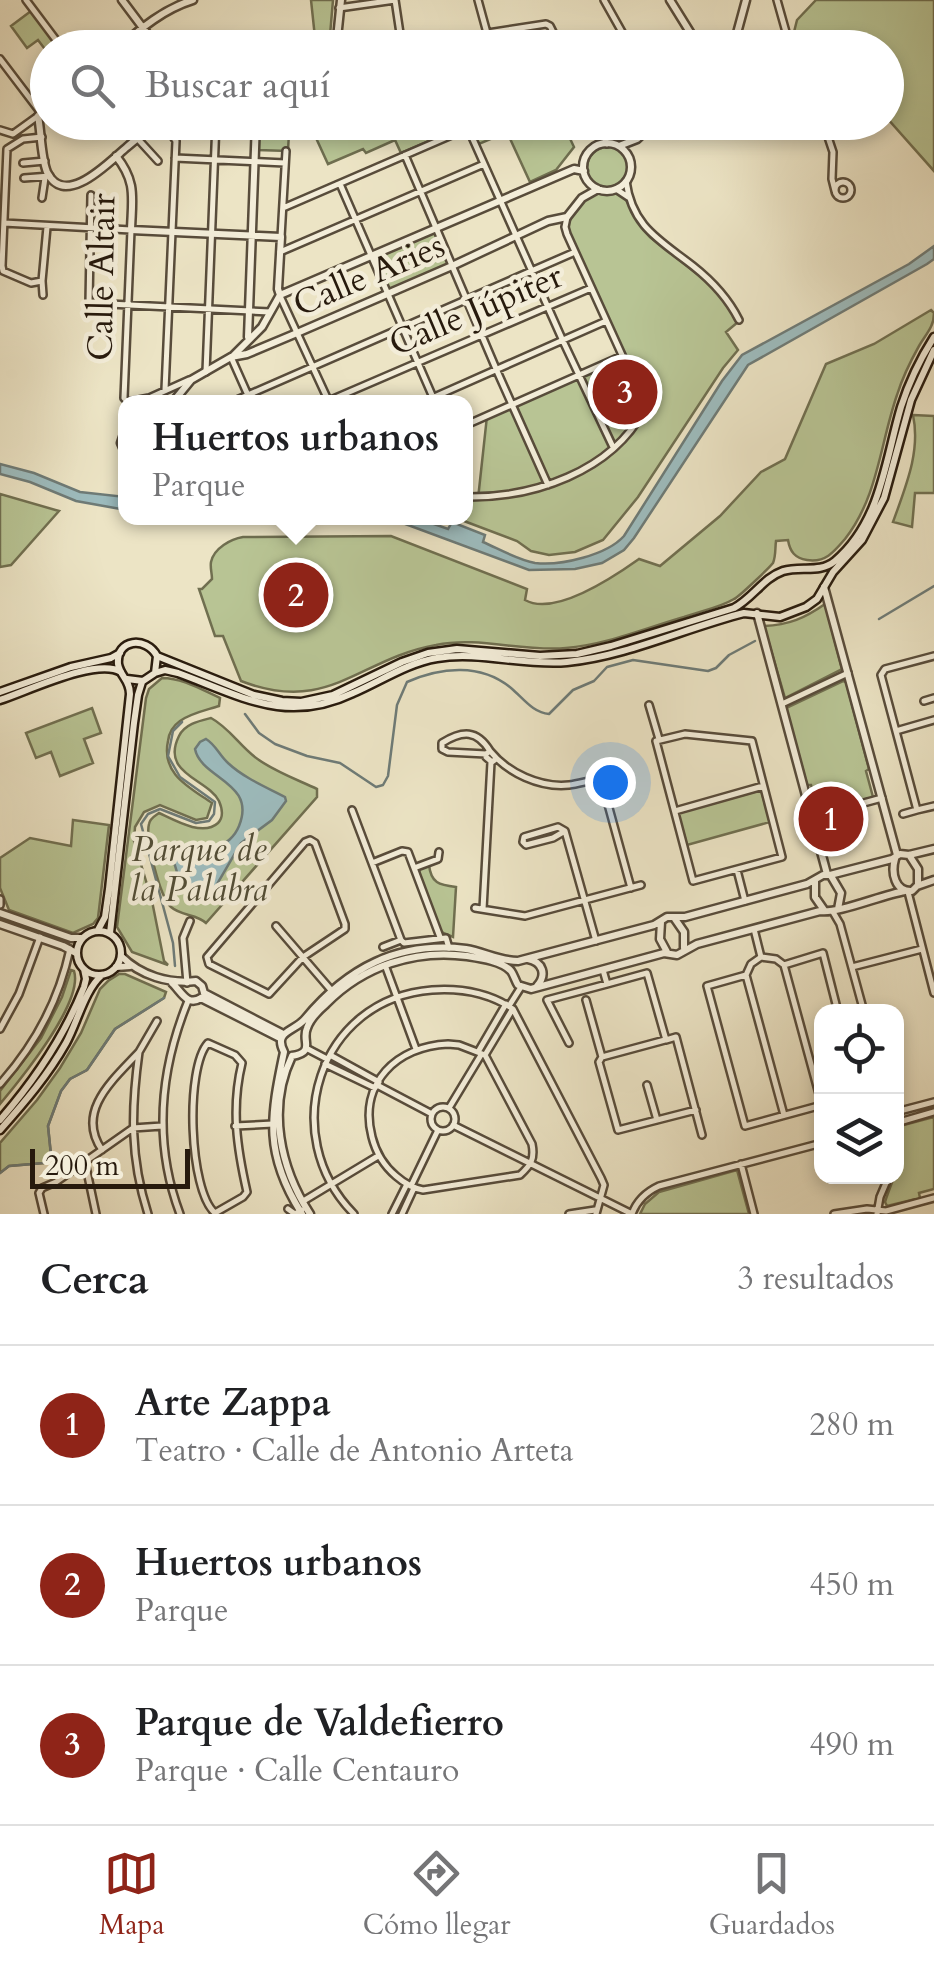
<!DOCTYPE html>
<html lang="es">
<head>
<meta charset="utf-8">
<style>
	body { margin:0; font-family:Cardo,serif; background:#f2f2f2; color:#202124 }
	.controls { position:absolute; right:30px; bottom:30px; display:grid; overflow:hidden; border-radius:20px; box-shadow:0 5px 15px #0003 }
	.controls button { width:90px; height:90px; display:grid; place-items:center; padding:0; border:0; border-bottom:2px solid #e0e0e0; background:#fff; color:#202124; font:50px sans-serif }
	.scale { position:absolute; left:30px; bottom:25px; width:160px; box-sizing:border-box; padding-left:10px; border:5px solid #271a0d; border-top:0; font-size:28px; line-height:35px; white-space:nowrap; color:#271a0d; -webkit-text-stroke:8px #f3edd9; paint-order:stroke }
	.you { position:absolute; left:610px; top:782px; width:35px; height:35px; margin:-25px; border:8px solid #fff; border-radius:50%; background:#1a73e8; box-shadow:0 0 0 15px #1a73e833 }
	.badge { display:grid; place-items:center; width:65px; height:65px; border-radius:50%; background:#8f2418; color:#fff; font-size:32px; font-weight:700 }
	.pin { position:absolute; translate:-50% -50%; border:5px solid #fff; box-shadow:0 2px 10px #0006 }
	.popup { position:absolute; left:118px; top:395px; width:355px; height:130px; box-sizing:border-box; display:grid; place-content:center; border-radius:20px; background:#fff; filter:drop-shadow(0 2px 8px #0005); font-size:32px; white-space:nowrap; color:#757577 }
	.popup b { font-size:38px; color:#202124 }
	.popup::after { content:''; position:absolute; left:50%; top:100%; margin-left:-20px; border:20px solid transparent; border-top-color:#fff }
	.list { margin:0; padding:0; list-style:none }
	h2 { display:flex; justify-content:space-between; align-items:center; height:130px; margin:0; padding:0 40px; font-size:42px }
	h2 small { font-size:32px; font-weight:400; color:#757577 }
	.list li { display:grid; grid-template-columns:65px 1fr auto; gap:30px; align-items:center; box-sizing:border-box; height:160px; padding:0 40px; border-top:2px solid #e0e0e0 }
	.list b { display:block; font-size:38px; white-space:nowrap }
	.list p { margin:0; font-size:32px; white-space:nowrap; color:#757577 }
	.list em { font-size:32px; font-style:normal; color:#757577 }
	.icon { flex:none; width:55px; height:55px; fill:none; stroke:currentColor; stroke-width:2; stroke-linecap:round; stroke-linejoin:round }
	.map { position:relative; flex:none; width:934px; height:1214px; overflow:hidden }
	.search { position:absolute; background:#fff; box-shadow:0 5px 15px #0003; left:30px; right:30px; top:30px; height:110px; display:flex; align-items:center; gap:25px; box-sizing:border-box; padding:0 35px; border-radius:55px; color:#757577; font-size:38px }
	.sheet { height:610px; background:#fff }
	nav { display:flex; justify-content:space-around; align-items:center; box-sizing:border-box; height:140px; border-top:2px solid #e0e0e0; background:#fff; font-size:28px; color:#757577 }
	nav a { display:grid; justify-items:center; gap:5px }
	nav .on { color:#8f2418 }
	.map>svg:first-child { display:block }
	.green { fill:#b8c494; stroke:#706f50; stroke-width:2.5 }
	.water { fill:#9dbcbe; stroke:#6e7b77; stroke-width:2.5 }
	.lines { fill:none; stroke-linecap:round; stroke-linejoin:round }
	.stream { stroke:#6e7b77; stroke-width:2.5 }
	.minor-casing { stroke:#584c3b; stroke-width:10 }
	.tertiary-casing { stroke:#584c3b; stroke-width:11 }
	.secondary-casing { stroke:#271a0d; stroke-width:11 }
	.minor { stroke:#f3edd9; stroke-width:5 }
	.tertiary { stroke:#f3edd9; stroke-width:6 }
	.secondary { stroke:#f3edd9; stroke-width:6 }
	.labels { text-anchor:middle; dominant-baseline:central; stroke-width:9; stroke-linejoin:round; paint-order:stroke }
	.street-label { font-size:35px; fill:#271a0d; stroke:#f3edd9 }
	.park-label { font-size:35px; font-style:italic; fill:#524d36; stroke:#f3edd9 }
</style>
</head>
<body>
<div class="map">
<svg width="934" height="1214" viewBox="0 0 934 1214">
	<rect width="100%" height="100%" fill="#ece4c5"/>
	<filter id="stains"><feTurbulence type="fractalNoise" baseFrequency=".002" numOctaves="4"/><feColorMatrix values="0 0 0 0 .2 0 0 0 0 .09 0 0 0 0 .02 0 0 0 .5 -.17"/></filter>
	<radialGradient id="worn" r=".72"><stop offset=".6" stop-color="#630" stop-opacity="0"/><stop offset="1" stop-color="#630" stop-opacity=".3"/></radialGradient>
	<path class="green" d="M311 0H333L329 47H316Z
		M816 0H934V171L887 118 886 48H823L820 45 818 47 790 48 797 20Z
		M31 11 57 47 48 48 47 52 38 40 27 48 11 26Z
		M260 122 559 123 564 126 574 147 556 170 530 182 507 132 479 144 470 126 466 125 401 153 395 140 366 153 363 149 328 164 311 127 289 133 288 151 258 150Z
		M587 168a21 21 0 1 1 42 0a21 21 0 1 1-42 0Z
		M597 192 618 193 624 196 640 225 650 237 706 281 719 294 738 322 726 332 738 350 723 368 638 497 603 540 575 552 549 555 531 551 517 541 456 518H466V497L478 499 487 416 625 357 567 228C570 214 582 196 597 192Z
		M437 228 452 266 387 293 371 256Z
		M931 310 934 313C934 327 926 334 919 346 910 362 902 379 897 395 880 444 878 497 845 539 834 552 825 563 807 560 795 558 790 552 788 540L776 541C775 548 776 556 773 563 770 567 739 597 734 599 719 608 700 611 684 617 646 628 605 645 566 648 522 652 479 636 436 645 358 659 329 715 241 681L223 636H215L199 589H202L212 579C212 573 210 568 211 562 214 548 231 539 243 537L391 536 527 589 525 600C555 617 615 576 639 559L660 566 720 516 761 472 785 459 826 364 874 344Z
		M913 415 934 416V493H915L912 527 893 522C905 488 921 452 913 415Z
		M0 494 59 511 11 565 0 567Z
		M825 604 842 669 785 698 764 626C789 625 805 618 825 604Z
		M162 678C183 678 202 690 220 698L219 706C207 710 191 713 180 721 173 726 169 732 168 741 161 774 189 787 212 803L207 818 196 820 160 805 144 812 135 827 134 841 152 901 164 961 168 965 132 952 117 927 146 698 149 689Z
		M843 681 846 682 869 769 866 771 873 797 818 812 811 785H807L786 708Z
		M92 708 101 733 84 739 93 763 60 776 51 752 36 758 26 733Z
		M211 718C230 728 241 748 259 760 276 772 298 780 317 789V797L206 923C197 914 181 916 171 907 160 897 145 839 149 824 150 818 155 816 159 813 174 820 203 837 218 823 224 817 222 808 219 801 208 779 160 774 179 736 185 724 199 721 211 718Z
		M761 790 770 822 687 845 678 813Z
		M73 820 109 825 98 918 93 924 73 933 9 910 0 888V858L30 838 71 846Z
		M429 865C431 883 439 885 456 887L453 937 441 932 419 873 420 869Z
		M71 970 74 971C84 1002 20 1080 0 1104V1091L41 1038 62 997Z
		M119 974H125L166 992 164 998 115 1029 87 1070 70 1079 61 1091 48 1126 51 1155 44 1163 9 1166 0 1173V1143L37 1100 60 1068 81 1033 100 989 108 981Z
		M934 1117V1189L919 1193 920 1198 887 1206 885 1202C894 1174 906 1156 900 1126Z
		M737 1170 749 1214H640L645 1204 659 1192Z"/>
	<path class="water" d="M934 246V259L927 264 748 365 634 538 624 550 602 563 575 569 529 570 400 522 307 518H417L448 529 452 522 485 535 483 542C499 549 518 560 535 563 561 566 607 555 624 536L722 381 742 355 909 264Z
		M0 464 34 473 80 492 126 497V510L76 501 30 482 0 474Z
		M206 739C216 745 219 755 228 763 244 778 266 787 285 797L286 801 272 820 241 843 216 886 200 897 191 896 185 892 180 882 173 859 175 845C188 845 203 849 215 847 226 845 235 836 239 826 257 782 201 779 195 749L200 742Z"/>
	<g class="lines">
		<path class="stream" d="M879 619 934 586
			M245 714 259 733 275 744 307 756 340 763 376 787 383 785 388 776 397 705 407 682C441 667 481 663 511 688 523 698 533 713 549 714L573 690 594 681 607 667 633 660 708 671 716 668 729 655 755 641
			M175 966 173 943 141 824 148 814 160 809 196 823 209 821 214 814 215 802 180 777 168 756 173 731 182 722
			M0 1173 9 1166 44 1163 51 1155 48 1126 61 1091 70 1079 87 1070 115 1029 164 998"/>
		<g class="minor-casing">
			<path id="minor" d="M26 0 62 48
				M395 0 401 40 404 46 546 24 550 26 561 48
				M478 0 487 33
				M604 0 631 48
				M777 0 786 32 784 48
				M339 8 395 0
				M0 59 41 113
				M163 122 176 141 165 390
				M597 122 607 144
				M823 122 833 152 832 179 835 191
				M565 128 579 122
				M0 130 13 134 38 116
				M42 137 23 139 7 149 2 266 3 271 31 283 42 281 47 227
				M137 138 158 161
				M405 155 497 371 548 485
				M175 158 285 163
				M23 163 45 161
				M24 178 50 176
				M626 181C632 227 660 240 693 266 712 281 728 298 739 320
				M835 190a8 8 0 1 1 16 0a8 8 0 1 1-16 0Z
				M340 184 435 402
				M616 189 628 197
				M91 195 89 303 270 312
				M42 198 45 178
				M283 208 468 128 563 341 613 447
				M4 223 131 230 124 398 128 402 149 398 189 380
				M281 237 286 151
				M280 252 484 164
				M42 281 43 295
				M280 296 329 402
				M231 357 251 402
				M206 372 216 122
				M232 402 575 252
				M326 402 591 288
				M423 402 606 321
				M466 425 622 356
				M466 497C533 498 611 472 644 410L642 399 567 234 565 227 567 217
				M934 656 885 669 881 675 917 810 934 806
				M924 701 934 698
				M782 704 848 673
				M649 705 659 739
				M896 731 934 720
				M685 734 752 741 782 857 693 881 656 741Z
				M486 754 448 752 442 749V743C463 730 477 730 490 751
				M496 759 492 762 486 757V754L490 751C508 773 540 788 569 785 579 784 590 780 601 779L631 888
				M352 810 372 863 402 851 408 852 440 937
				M675 811 763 786
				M903 814 917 810
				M812 817 882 798
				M565 831 553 838 526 845 523 842 524 837 558 827 565 831 596 941
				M310 840 315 843 345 924V929L303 957 269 994 209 964 207 957 305 842Z
				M372 863 401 940 404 943 446 938 449 948
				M414 868 438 859 439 852
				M737 870 745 901
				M908 892 934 993
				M0 899V905
				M475 908 525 916 641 885
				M483 909 491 762
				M833 912 840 924 864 1012
				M276 926 331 990
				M754 929 761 957
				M383 947 401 940
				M385 965 416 1049
				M784 965 822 1105 745 1126 707 986 746 975 751 964 761 957 776 959 784 965 823 953 838 1012
				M852 967 922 949
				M603 970 607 984 647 973 666 1040 676 1037 702 1135
				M746 975 784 1115
				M187 983 183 938 190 921
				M586 1000 602 1057
				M509 1006 521 987
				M0 1029 19 994 40 937
				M665 1040 602 1057 599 1062 618 1130 696 1110
				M208 1043 235 1055 242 1063C231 1108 237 1148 247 1192L243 1197 215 1213C189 1191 185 1068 208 1043Z
				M569 1043 547 1000 607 984
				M448 1044 459 1045 485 1055 532 1144C535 1159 531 1165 520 1175L423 1190C412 1188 404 1183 396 1176 383 1165 376 1153 372 1137 358 1083 397 1046 448 1044Z
				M306 1048 327 1059
				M139 1052 157 1021
				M478 1052 506 1004
				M330 1055 379 1082
				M485 1055 512 1010
				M325 1064 375 1088
				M0 1084C35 1045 59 1000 70 949
				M377 1085 432 1114
				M647 1085 657 1120
				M431 1119a12 12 0 1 1 24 0a12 12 0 1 1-24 0Z
				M449 1108 481 1055
				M896 1112 934 1102
				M896 1123 934 1112
				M453 1125 632 1214
				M235 1126 273 1124
				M896 1139V1149
				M102 1150C75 1111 114 1079 139 1052 131 1110 130 1158 148 1214
				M85 1162 96 1214
				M741 1164 754 1214
				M411 1186 438 1130
				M305 1200 378 1156
				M288 1209 295 1214 302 1210
				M44 1214 39 1193 42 1188 56 1182 133 1128 162 1126
				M180 1214C153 1142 160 1070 188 1001
				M354 1214C276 1135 318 999 432 990 460 988 489 993 513 1009L601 1178 604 1185 596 1214
				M392 1214 407 1184
				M402 1214 414 1188
				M569 1214 595 1210
				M632 1214C637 1200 646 1192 659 1186L822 1143
				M834 1214 867 1209 886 1211 934 1198
				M877 1214 880 1197 889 1176"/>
		</g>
		<g class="tertiary-casing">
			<path id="tertiary" d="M122 0 158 48
				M670 0 693 37 709 48
				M119 48C141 28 164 9 193 0
				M336 48 341 0
				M733 48 746 0
				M48 107 38 116C41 131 41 158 47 172 65 210 111 160 127 147 137 138 148 130 159 122
				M583 167a24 24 0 1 1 48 0a24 24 0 1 1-48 0Z
				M619 146 637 139 655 122
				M116 156C137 182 132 198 131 230L281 237 278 289 280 295 262 327 232 357
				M280 295 574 169 584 171
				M248 337 256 122
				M173 402 191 380 231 357 247 354 297 333 452 266 548 221 567 217 582 198 598 189
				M126 428 121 443 126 455
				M824 587 897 855
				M757 613 827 874
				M909 855 918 869V885
				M895 859C891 873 895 892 912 891L917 886 934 880
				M831 876 841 893 838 909
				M815 881V897L824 910
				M0 913 71 938H81
				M675 919 684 932V948
				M661 922 660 939 667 952
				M0 924 63 946 76 953
				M121 956C141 976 169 984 196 981L202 986 204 993
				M528 959C543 962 547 975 537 986
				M116 967 130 966
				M172 983C181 991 187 1007 201 998
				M204 993 283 1034
				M201 998 280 1038
				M292 1056C316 1052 301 1041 307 1028 310 1019 319 1010 326 1004 363 966 415 949 467 956 480 958 502 961 511 971 514 975 515 980 518 985L531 989 664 953 677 955 697 944 820 911C838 914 881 895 905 891
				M292 1056C267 1108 280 1168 310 1214
				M302 1214C264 1154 270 1118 284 1052 273 1031 294 1032 305 1019 347 968 398 941 466 949 484 952 500 961 518 961L654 925 667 917H685L807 884 823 875H830L892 859 900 854 909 855 934 849"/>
		</g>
		<g class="secondary-casing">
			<path id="secondary" d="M157 656 254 695 282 701 301 702 333 695 402 662 428 653 457 649 540 656 577 654 611 646 734 608C753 598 763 578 783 571 801 565 819 574 835 561 881 522 885 461 901 407 909 382 920 359 934 337
				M155 673 165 670 178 673C241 696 286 725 353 693 381 681 407 663 437 658 480 651 524 666 567 662 627 656 685 628 744 613L780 617 806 607 817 599 833 572 862 540 884 498 911 400 934 350
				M0 692 71 667 111 658 120 653
				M0 700C28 691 97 657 121 672
				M98 930 105 917 109 889 130 694C130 680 120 676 118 664 116 639 146 636 157 656L155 673 143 681 127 679
				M77 953a22 22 0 1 1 44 0a22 22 0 1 1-44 0Z
				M110 933 134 723 138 695 142 682
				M0 1120C35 1080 64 1037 84 987L86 979 84 969
				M0 1130C24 1103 48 1075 66 1043 77 1023 85 989 102 975"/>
		</g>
		<use href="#minor" class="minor"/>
		<use href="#tertiary" class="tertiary"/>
		<use href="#secondary" class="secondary"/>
	</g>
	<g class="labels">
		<g class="street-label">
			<text transform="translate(369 275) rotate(-23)">Calle Aries</text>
			<text transform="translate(102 277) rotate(-89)">Calle Altair</text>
			<text transform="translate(476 310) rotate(-23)">Calle Júpiter</text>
		</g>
		<g class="park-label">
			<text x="199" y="850">Parque de<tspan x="199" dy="40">la Palabra</tspan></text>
		</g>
	</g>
	<rect width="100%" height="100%" filter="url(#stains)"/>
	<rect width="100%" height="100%" fill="url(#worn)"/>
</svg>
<div class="controls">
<button><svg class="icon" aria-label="locate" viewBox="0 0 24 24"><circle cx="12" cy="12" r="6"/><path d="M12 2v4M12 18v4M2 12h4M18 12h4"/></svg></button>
<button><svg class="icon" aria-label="layers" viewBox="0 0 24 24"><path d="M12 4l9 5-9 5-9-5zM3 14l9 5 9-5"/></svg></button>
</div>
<div class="scale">200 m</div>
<div class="you"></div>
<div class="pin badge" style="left:831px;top:819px">1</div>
<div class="pin badge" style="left:296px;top:595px">2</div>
<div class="popup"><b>Huertos urbanos</b>Parque</div>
<div class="pin badge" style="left:625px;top:392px">3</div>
<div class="search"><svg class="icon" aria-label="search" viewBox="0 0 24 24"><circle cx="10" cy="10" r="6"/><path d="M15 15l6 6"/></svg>Buscar aquí</div>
</div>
<section class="sheet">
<h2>Cerca<small>3 resultados</small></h2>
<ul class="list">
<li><span class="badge">1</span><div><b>Arte Zappa</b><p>Teatro · Calle de Antonio Arteta</p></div><em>280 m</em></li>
<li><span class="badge">2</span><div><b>Huertos urbanos</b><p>Parque</p></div><em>450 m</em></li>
<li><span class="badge">3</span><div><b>Parque de Valdefierro</b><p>Parque · Calle Centauro</p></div><em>490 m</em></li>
</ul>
</section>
<nav>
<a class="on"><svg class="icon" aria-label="map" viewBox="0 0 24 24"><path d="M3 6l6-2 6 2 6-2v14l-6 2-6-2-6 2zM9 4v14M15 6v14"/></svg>Mapa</a>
<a><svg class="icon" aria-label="directions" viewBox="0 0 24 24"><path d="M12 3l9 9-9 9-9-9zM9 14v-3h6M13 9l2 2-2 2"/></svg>Cómo llegar</a>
<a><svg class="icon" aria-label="saved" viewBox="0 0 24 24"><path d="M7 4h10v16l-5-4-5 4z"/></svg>Guardados</a>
</nav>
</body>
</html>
